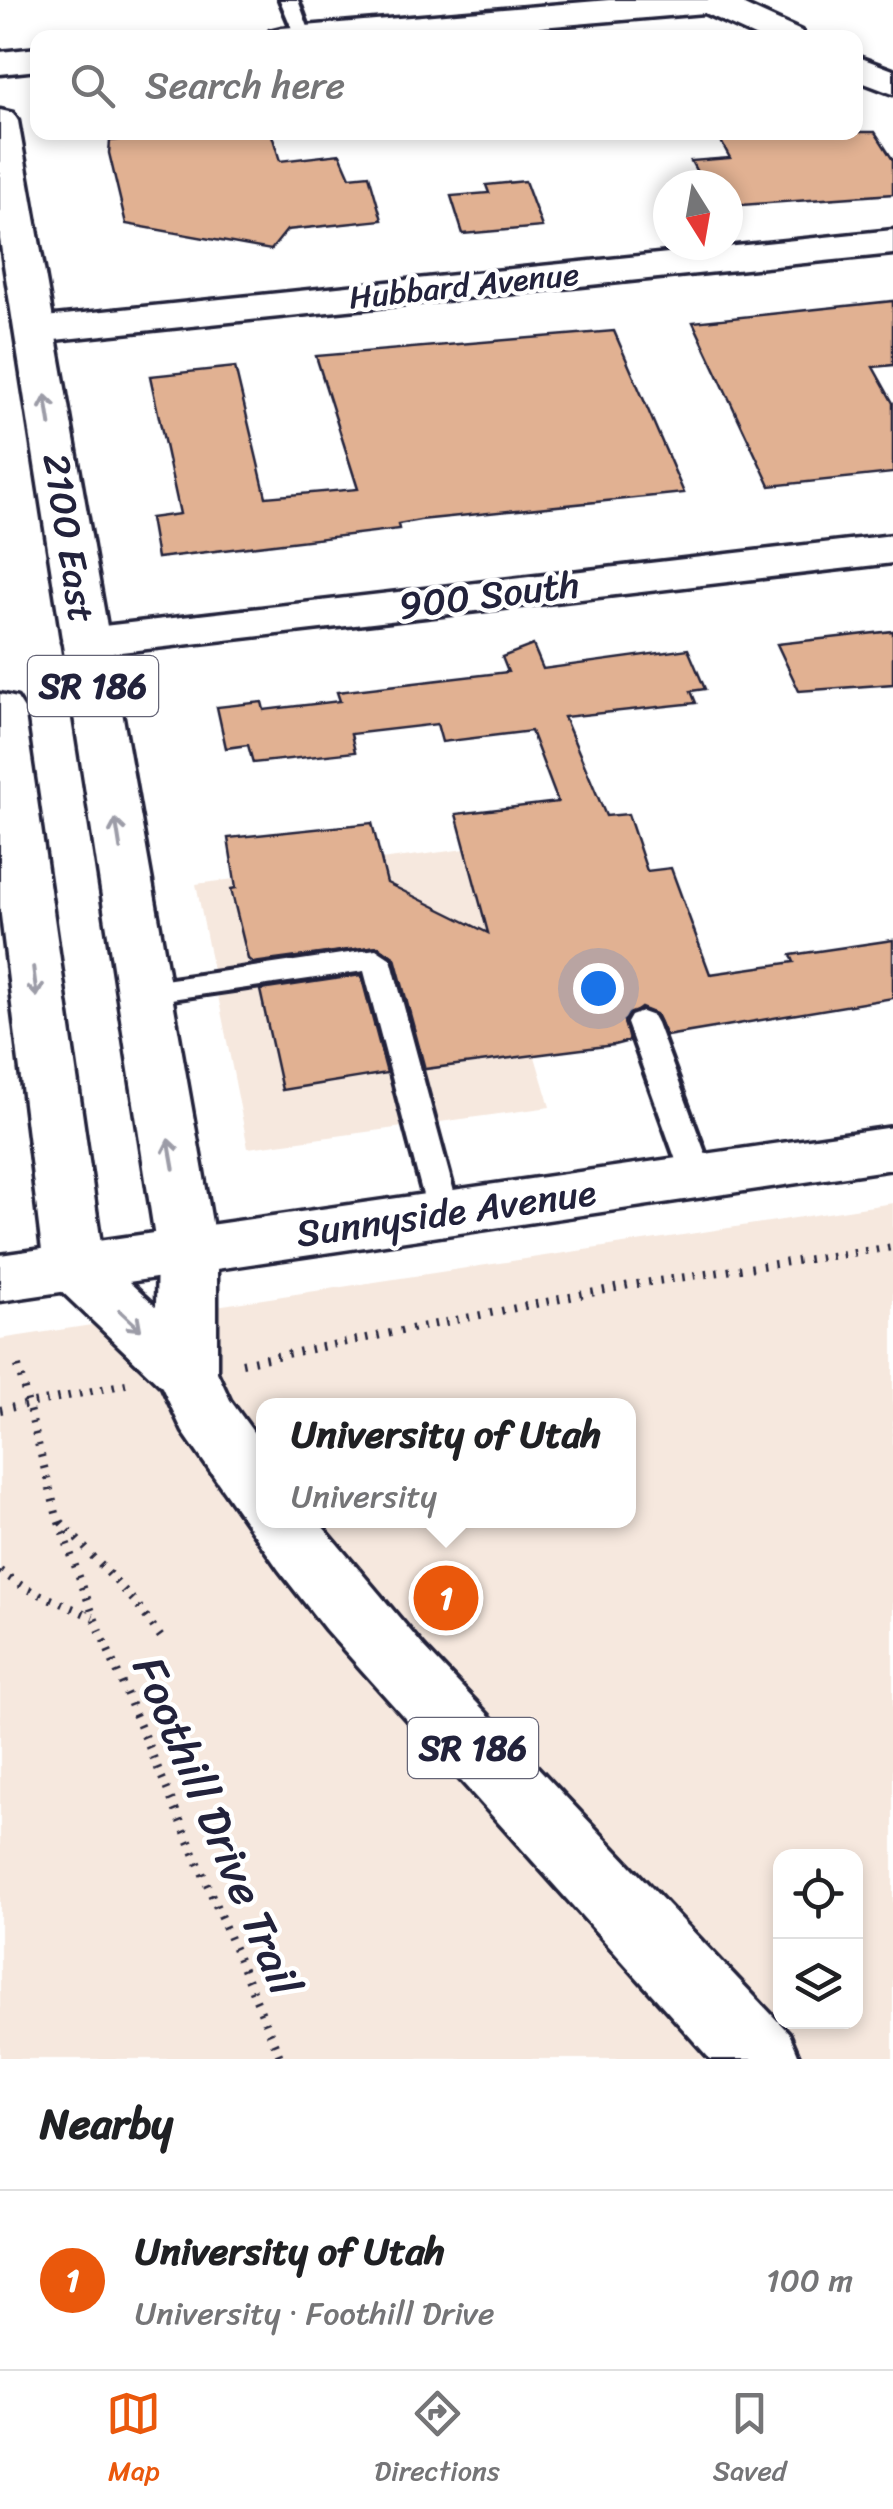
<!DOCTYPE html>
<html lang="en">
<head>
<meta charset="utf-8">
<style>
	body { margin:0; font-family:Sriracha,sans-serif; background:#f6f6f6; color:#202124 }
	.controls { position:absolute; right:30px; bottom:30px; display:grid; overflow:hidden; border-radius:20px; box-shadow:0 5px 15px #0003 }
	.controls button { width:90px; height:90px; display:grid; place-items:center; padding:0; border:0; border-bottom:2px solid #e0e0e0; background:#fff; color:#202124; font:50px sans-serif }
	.compass { position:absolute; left:653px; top:170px; width:90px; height:90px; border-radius:50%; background:#fff; box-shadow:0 5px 15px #0003; rotate:169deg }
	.you { position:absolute; left:598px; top:988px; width:35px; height:35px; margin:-25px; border:8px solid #fff; border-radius:50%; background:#1a73e8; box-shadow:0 0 0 15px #1a73e833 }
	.badge { display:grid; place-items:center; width:65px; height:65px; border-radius:50%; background:#ea580c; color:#fff; font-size:32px; font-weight:700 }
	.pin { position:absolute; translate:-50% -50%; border:5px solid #fff; box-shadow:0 2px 10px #0006 }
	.popup { position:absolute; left:256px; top:1398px; width:380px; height:130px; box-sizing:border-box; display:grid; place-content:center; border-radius:20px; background:#fff; filter:drop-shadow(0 2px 8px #0005); font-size:32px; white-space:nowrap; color:#757577 }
	.popup b { font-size:38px; color:#202124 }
	.popup::after { content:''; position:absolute; left:50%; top:100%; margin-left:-20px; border:20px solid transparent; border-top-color:#fff }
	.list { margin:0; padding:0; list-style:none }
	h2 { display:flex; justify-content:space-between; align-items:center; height:130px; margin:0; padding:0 40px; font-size:42px }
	h2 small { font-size:32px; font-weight:400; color:#757577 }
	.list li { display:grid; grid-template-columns:65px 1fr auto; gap:30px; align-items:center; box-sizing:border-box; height:180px; padding:0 40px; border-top:2px solid #e0e0e0 }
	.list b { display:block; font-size:38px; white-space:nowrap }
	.list p { margin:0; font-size:32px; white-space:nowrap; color:#757577 }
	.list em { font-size:32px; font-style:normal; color:#757577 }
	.icon { flex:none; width:55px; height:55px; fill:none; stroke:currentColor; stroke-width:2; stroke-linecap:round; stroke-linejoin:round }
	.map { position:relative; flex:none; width:893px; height:2059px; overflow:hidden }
	.search { position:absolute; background:#fff; box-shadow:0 5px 15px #0003; left:30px; right:30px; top:30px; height:110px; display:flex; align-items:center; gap:25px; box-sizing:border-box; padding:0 35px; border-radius:20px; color:#757577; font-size:38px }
	.sheet { height:310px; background:#fff }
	nav { display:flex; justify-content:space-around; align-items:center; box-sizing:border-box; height:140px; border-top:2px solid #e0e0e0; background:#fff; font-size:28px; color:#757577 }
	nav a { display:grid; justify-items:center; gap:5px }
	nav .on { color:#ea580c }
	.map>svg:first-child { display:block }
	.built { fill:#f6e8de; fill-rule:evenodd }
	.building { fill:#e1b192; stroke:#22223b; stroke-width:2.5 }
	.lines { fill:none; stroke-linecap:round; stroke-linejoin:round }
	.service-casing { stroke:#22223b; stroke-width:8 }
	.minor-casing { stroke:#22223b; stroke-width:7 }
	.secondary-casing { stroke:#22223b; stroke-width:7 }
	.primary-casing { stroke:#22223b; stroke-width:7 }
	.path { stroke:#22223b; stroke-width:8; stroke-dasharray:2.5 9; stroke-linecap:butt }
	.service { fill:#fff; fill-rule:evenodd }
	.minor { fill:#fff; fill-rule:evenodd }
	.secondary { fill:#fff; fill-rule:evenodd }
	.primary { fill:#fff; fill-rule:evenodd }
	.oneway { stroke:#9c9ca7 }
	.labels { text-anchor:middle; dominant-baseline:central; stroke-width:9; stroke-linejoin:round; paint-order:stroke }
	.far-street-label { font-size:32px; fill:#22223b; stroke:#fff }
	.shield { fill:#fff; stroke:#646476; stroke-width:2.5 }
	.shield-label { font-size:35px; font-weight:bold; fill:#22223b }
	.street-label { font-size:38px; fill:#22223b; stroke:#fff }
	.near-street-label { font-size:45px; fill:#22223b; stroke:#fff }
</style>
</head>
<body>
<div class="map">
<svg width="893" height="2059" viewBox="0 0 893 2059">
	<rect width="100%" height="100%" fill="#fff"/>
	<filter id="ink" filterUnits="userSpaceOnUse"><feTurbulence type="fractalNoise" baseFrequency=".01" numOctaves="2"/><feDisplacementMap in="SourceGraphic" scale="20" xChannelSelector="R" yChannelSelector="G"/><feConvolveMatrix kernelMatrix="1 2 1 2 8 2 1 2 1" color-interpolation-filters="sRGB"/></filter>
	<g filter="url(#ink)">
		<path class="built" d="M473 848 550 1107 248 1148 196 884Z
			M893 1203V2059H0V1339ZM264 1406H628V1520H264ZM780 1856H856V2022H780Z"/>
		<path class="building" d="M126 132H271L280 161 340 154 350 177 369 175 382 220 287 230 271 250 126 224 109 153 110 141 127 139Z
			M716 132H875L893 160V194L728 206V185H704L691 161 730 158Z
			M525 181 542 227 463 234 451 196 489 193 486 185Z
			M893 301V365L873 367 893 403V473L770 486 693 322Z
			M614 331 684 493 420 520 398 524 399 529 157 558 150 518 180 514 150 376 235 367 266 497 358 489 316 356Z
			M893 631V684L799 691 777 644Z
			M533 645 543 669 688 649 705 689 691 691 696 703 564 717 606 816 628 814 647 871 671 868 710 974 794 962 791 955 893 940V998L666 1036 656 1014 641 1008 624 1021 629 1041 614 1045 425 1069 395 958 378 946 253 963 248 959 231 889 236 888 228 838 372 823 387 883 488 933 456 814 558 802 531 731 442 742 437 724 351 734 355 752 253 763 248 745 226 748 217 707 262 702 264 710 340 701 337 692 508 672 502 657Z
			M361 975 387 1073 282 1090 260 990Z"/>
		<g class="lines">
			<g class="service-casing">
				<path id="service" d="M280 0H298L312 38H296Z
					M376 949 391 959 460 1214 455 1223 444 1226 433 1223 428 1214 364 971 144 1003 134 1000 129 993 134 986 144 983Z
					M642 1012 653 1016 657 1023 714 1177 709 1185H687L682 1177 627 1023 631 1016Z"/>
			</g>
			<g class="minor-casing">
				<path id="minor" d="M609 0H748L744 5 801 31 806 38H759L704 13 411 38H265L270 31 282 28Z
					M38 48V70L0 74V52Z
					M856 56 893 70V94L856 80Z
					M893 230V254L35 342 21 339 15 330 21 321 35 318Z
					M893 535V563L86 656 69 652 62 642 69 632 86 628Z"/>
			</g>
			<g class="secondary-casing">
				<path id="secondary" d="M893 1127V1169L0 1301V1255Z"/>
			</g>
			<g class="primary-casing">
				<path id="primary" d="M0 110 13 113 18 121 217 1251V1372L230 1400 264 1447V1520H317L424 1647 789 2033 800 2059H710L326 1630 279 1570 183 1432 162 1387 53 1283 44 1267 0 907V694L17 698 24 709 103 1258 156 1307 157 1251 0 239Z"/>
			</g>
			<path class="path" d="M242 1363 630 1285 893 1247
				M18 1366 57 1517 94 1617 281 2059
				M0 1410 126 1384
				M61 1522 137 1604 163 1640
				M0 1571 25 1588 93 1617"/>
			<use href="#service" class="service"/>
			<use href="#minor" class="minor"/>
			<use href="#secondary" class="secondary"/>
			<use href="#primary" class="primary"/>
		</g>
		<defs><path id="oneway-shaft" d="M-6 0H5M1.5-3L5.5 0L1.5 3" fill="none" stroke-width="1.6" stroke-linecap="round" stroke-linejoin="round" transform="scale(2.5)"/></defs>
		<g class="oneway">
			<use href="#oneway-shaft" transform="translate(48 410) rotate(-99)"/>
			<use href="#oneway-shaft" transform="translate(118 834) rotate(-99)"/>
			<use href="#oneway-shaft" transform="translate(35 982) rotate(83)"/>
			<use href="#oneway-shaft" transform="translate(171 1154) rotate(-100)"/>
			<use href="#oneway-shaft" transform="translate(130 1320) rotate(43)"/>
		</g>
	</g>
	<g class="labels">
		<g class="far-street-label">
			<text transform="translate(464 286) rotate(-6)">Hubbard Avenue</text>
		</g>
		<g class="shield">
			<rect x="28" y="656" width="130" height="60" rx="8"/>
			<rect x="408" y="1718" width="130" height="60" rx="8"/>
		</g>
		<g class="shield-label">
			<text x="93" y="686">SR 186</text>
			<text x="473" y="1748">SR 186</text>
		</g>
		<g class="street-label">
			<text transform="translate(69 538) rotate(81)">2100 East</text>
			<text transform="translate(489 595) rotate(-7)">900 South</text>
			<text transform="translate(446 1213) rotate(-8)">Sunnyside Avenue</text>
		</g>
		<g class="near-street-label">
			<text transform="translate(217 1826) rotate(67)">Foothill Drive Trail</text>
		</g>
	</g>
</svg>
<div class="controls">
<button><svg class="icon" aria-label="locate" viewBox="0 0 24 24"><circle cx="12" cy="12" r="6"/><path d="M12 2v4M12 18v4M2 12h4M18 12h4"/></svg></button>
<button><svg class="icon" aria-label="layers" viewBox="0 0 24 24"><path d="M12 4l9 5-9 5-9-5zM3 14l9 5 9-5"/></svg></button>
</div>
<svg class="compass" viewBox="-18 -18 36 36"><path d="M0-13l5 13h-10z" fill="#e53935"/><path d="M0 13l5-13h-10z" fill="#757577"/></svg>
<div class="you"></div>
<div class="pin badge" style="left:446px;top:1598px">1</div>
<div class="popup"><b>University of Utah</b>University</div>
<div class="search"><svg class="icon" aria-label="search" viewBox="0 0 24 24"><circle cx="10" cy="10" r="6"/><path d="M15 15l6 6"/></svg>Search here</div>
</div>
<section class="sheet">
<h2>Nearby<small></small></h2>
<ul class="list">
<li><span class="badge">1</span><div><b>University of Utah</b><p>University · Foothill Drive</p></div><em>100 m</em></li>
</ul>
</section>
<nav>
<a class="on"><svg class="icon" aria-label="map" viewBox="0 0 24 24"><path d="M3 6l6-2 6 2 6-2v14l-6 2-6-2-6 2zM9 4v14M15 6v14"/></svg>Map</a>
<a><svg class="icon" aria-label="directions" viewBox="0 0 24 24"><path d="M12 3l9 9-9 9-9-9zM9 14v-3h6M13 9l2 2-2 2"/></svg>Directions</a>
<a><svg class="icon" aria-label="saved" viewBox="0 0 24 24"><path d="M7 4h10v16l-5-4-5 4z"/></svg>Saved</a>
</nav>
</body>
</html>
